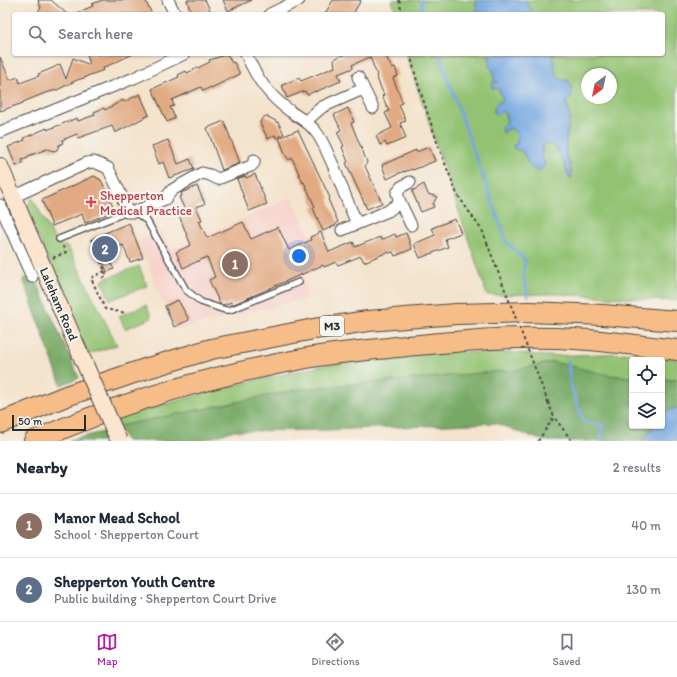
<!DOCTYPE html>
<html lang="en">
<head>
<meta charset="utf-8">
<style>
	body { margin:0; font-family:Itim,sans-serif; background:#f2f2f3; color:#1f2937 }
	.controls { position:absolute; right:12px; bottom:12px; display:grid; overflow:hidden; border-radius:4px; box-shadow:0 1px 3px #0004 }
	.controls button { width:36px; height:36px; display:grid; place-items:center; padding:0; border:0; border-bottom:1px solid #e0e1e3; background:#fff; color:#1f2937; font:20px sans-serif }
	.compass { position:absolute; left:581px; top:68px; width:36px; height:36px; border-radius:50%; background:#fff; box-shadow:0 1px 3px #0004; rotate:213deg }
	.scale { position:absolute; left:12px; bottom:10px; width:74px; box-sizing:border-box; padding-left:4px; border:2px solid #2b2b2b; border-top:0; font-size:11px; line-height:14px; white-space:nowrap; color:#2b2b2b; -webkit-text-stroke:3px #f6f6f2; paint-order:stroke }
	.you { position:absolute; left:299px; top:256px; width:14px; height:14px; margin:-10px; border:3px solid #fff; border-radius:50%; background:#1a73e8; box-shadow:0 0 0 6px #1a73e833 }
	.badge { display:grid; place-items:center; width:26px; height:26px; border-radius:50%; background:#b5179e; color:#fff; font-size:13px; font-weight:700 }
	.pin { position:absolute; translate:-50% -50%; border:2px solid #fff; box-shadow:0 1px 4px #0006 }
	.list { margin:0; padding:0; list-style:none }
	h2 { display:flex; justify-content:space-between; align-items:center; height:52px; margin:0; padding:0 16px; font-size:17px }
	h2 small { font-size:13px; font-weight:400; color:#747a83 }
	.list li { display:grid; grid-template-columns:26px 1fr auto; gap:12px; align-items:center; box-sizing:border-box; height:64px; padding:0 16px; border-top:1px solid #e0e1e3 }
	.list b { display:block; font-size:15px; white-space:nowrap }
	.list p { margin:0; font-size:13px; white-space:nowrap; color:#747a83 }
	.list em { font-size:13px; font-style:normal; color:#747a83 }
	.icon { flex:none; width:22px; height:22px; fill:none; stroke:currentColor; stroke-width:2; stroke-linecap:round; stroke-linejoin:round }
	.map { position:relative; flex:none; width:677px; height:441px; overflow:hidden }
	.search { position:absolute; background:#fff; box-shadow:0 1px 3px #0004; left:12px; right:12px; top:12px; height:44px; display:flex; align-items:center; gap:10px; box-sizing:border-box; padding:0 14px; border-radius:4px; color:#747a83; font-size:15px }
	.sheet { height:180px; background:#fff }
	nav { display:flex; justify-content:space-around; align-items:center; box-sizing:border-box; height:56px; border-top:1px solid #e0e1e3; background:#fff; font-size:11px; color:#747a83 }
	nav a { display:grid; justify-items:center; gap:2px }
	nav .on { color:#b5179e }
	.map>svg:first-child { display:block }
	.built { fill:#f7d1c9 }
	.green { fill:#93c372; stroke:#5f774e; fill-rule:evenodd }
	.forest { fill:#76a964; stroke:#506a48 }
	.water { fill:#76a6e0; stroke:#506886 }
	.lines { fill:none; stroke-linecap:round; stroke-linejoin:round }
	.stream { stroke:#76a6e0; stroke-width:3 }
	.building { fill:#e2aa83 }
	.service-casing { stroke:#494743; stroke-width:8 }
	.minor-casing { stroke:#494743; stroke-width:13 }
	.secondary-casing { stroke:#494743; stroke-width:18 }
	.motorway-casing { stroke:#494743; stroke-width:22 }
	.path { stroke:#494743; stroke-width:2; stroke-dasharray:3 3; stroke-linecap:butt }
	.service { stroke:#fff; stroke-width:5.5 }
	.minor { stroke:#fff; stroke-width:11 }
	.secondary { stroke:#fce5cf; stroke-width:16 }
	.motorway { stroke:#f7bd88; stroke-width:20 }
	.secondary-bridge-casing { stroke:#494743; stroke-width:18; stroke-linecap:butt }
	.path-bridge { stroke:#494743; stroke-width:2; stroke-dasharray:3 3; stroke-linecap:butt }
	.secondary-bridge { stroke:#fce5cf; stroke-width:16 }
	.health-dot { fill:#e0444e; stroke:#f6f6f2; stroke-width:1.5 }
	.labels { text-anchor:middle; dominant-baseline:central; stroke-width:4; stroke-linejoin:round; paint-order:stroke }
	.shield { fill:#f6f6f2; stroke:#686867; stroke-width:1 }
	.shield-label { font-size:12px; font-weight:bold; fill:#2b2b2b }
	.health-label { font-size:13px; fill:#be3a42; stroke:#f6f6f2; text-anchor:start }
	.street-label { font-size:13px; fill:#2b2b2b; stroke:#f6f6f2 }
</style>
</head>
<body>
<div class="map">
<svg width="677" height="441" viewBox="0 0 677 441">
	<rect width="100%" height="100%" fill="#f6f6f2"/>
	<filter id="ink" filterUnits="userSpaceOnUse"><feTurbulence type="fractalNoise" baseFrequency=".025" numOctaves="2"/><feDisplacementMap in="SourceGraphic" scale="8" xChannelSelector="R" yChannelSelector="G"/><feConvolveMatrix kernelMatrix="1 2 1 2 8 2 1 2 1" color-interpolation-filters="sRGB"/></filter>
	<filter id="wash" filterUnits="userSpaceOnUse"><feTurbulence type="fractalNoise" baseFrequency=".012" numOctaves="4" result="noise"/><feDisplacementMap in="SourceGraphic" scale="16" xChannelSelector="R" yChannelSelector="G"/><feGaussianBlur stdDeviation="0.9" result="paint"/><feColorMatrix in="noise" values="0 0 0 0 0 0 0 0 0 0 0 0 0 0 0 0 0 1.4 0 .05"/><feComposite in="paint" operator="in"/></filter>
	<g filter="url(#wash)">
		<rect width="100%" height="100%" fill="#f4e3cc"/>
		<path class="built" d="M292 197 323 267 303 276 307 298 175 330 155 285 148 262 143 258 136 241 161 231 171 250Z"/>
		<path class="green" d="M392 0H476L477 14H396Z
			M526 0H677V301L557 294 487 295 406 54H488L493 70 494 79 498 81 497 83 493 81 496 88 499 89 503 100 502 111 505 113 507 122 503 133 510 128 517 133V144L522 151 529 164 545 165 542 156V147L546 144H551L557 149 561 160 564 162 569 178H572L570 165 566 155V139L570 119 561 80 554 70 553 54H663V14H534C531 8 527 6 526 0ZM587 74H611V98H587Z
			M31 199H33L57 244 68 247 117 345 86 355 27 209Z
			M139 266 147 286 110 300 102 281 104 279Z
			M146 305 152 318 125 329 119 316Z
			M438 352 519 353 545 356 632 353 677 359V380L662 379V360H632V377L608 375 553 362 516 370 301 389 119 426 116 418 234 385 326 365Z"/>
		<path class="forest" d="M28 277 36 280 79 378 61 385 23 279Z
			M553 362 608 375 632 377V426H654L643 441H547L538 439 495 423 327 430 232 431 201 441H126L119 426 301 389 516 370Z
			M662 379 677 380V408L669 410 662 416Z
			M103 432 107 441H69L73 439Z"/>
		<path class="water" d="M476 0H526C527 6 531 8 534 14H477Z
			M488 54H553C555 66 552 70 561 80H568C573 87 573 91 570 99L566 102 570 119 566 139V155L570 165 572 178H569L564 162 561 160 557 149 551 144H546L542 147V156L545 165C534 181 526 159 522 151L514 149 513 145 517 144V133L510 128 503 133 501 127 507 122 505 113 502 111 498 115 493 112 497 102H502L503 100 499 89 492 88 493 81 497 83 498 81 494 79 493 70 489 66 490 59Z
			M677 408V441H643L654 426H662C662 413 664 411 677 408Z"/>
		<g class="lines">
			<path class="stream" d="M422 0 421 4 424 14
				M439 54 507 243 525 260 523 275 528 296
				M568 361 570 383 583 421 603 426 601 441"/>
		</g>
		<g id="blocks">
			<path class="building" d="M38 0H51L67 14H36L41 8Z
				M102 0H145L152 14H74L93 6 92 4Z
				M187 0H205L212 14H191Z
				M223 0H252L228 11Z
				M333 0H361L353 14H325Z
				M87 54H98L99 55 102 54H133L103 68 104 70 87 76V77L77 80 57 90 45 93 23 102V103L0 111V57L10 80 18 77 20 83 39 76 38 74 53 68 60 64 66 79 73 58 90 65Z
				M227 54 232 63 234 62 240 74 211 88V87L203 91 201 87 172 100 174 106 170 107 175 118 167 122 152 89 179 77 178 75 186 71 187 73 210 62 209 60 213 59Z
				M345 54H385L392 68 395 67 398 76 393 78 402 101V103L399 105 406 121 400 123 406 138 387 146 385 142 380 145 376 136 392 128 385 113 389 111 382 96 384 95 376 76 377 75 370 57 352 65 353 68 338 74 341 81 315 92V91L307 95 305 91 287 98 282 85 299 78 301 81 335 67 334 59Z
				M140 94 149 115 115 133 112 126 78 138 77 134 62 140 63 143 59 145 57 150 54 151 47 149 28 156V158L22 160 23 163 16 166 8 147 25 140 24 138 47 128V130L77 118 78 121 95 115 94 112 104 108 105 110 123 100 124 102Z
				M348 108 354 122 351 123 367 162 365 166 382 203 367 209 346 163 348 162 342 147 344 146 337 132 341 130 334 115Z
				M266 116 276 121 277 123 278 122 284 134 276 138 275 135 268 139 260 123 262 118Z
				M224 121 240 163 222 170 207 128Z
				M298 130 330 198 328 199 338 222 336 223V225L323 231 313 208 315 207 304 182 303 183 292 158 289 160 286 156 279 138Z
				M168 140 178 164 190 159 194 169 169 178 163 162 159 164 152 146Z
				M429 147 435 161 413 170 412 169 404 172V171L387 179 382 165 416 150V152Z
				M255 174 267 204 249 211 237 179 245 176 246 178Z
				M94 176 101 180 114 208 112 212 85 223 82 214 52 226 42 200Z
				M424 184 428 194 437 197 433 204 434 207 421 212 412 191Z
				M197 186 205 204 196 207 202 220 199 221 207 238 243 222 251 239 278 227 289 250 311 240 310 237 321 232 329 252 353 242 355 247 380 237 381 240 395 234 396 237 406 233 412 249 395 256 393 252 389 253 388 252 364 262 361 256 338 265 336 262 324 267 323 265 232 305 231 302 224 305 220 304 209 280 215 277 207 257 183 268 176 252 191 245 178 213 185 210 179 197 182 196 181 193Z
				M455 219 461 233 445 239 448 247 420 258 414 244 435 235 432 228Z
				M129 223 143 258 130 262 123 245 104 252 114 269 107 272 93 238Z
				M178 300 189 320 174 327 165 306Z"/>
		</g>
	</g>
	<g filter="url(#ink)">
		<use href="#blocks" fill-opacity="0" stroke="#494743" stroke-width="1"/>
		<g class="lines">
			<g class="service-casing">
				<path id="service" d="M135 212 147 221 186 290 201 302 225 310H230L299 282
					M59 239 127 212"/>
			</g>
			<g class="minor-casing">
				<path id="minor" d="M168 0 175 14
					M270 14 299 0
					M246 54C257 79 268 95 290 111 299 118 309 122 316 132 324 142 328 155 334 167 341 186 349 205 357 224
					M358 77 373 108
					M306 121 322 107 363 89
					M0 132 134 78 184 54
					M13 197 87 163 94 162 108 168 123 199 127 212H134L165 199 172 190 202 173 210 175 218 179 251 166 254 163V160
					M400 202 411 225
					M0 205 32 277
					M342 230 388 211 400 202 397 193 401 187 410 182"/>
			</g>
			<g class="secondary-casing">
				<path id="secondary" d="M0 166 75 342"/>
			</g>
			<g class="motorway-casing">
				<path id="motorway" d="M0 423 66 396 148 368 211 349 314 329 368 321 456 314 529 312 603 315 677 321
					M34 441C119 403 211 376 302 359 336 352 372 350 407 346 463 341 519 335 575 339 609 341 643 346 677 350"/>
			</g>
			<path class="path" d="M399 0 402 14
				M410 54 417 81 439 148 457 194 483 232 487 243
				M91 239 107 276 103 278 104 279
				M53 258 66 252 62 245
				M105 271 91 278 105 309 126 313
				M548 402 554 417 572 441
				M538 441 554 417"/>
			<use href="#service" class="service"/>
			<use href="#minor" class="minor"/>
			<use href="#secondary" class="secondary"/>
			<use href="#motorway" class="motorway"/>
			<g class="secondary-bridge-casing">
				<path id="secondary-bridge" d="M75 342 119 441"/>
			</g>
			<path class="path-bridge" d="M487 243 548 402"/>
			<use href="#secondary-bridge" class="secondary-bridge"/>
		</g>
	</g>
	<path class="health-dot" d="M89 196h4v4h4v4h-4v4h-4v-4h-4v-4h4z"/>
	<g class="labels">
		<rect class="shield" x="320" y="316" width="24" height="20" rx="3"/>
		<g class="shield-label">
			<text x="332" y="326">M3</text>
		</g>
		<g class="health-label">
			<text x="100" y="195">Shepperton<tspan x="100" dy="15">Medical Practice</tspan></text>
		</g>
		<g class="street-label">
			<text transform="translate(59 304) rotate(67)">Laleham Road</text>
		</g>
	</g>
</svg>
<div class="controls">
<button><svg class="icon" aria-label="locate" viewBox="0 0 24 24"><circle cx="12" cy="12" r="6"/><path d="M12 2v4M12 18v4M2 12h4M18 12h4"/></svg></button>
<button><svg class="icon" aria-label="layers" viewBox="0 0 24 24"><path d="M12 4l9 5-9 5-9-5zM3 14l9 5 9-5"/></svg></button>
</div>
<svg class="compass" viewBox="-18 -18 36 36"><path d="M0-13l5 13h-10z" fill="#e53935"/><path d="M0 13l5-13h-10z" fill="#747a83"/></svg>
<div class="scale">50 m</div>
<div class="you"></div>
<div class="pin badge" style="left:235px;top:264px;background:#8d6e63">1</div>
<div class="pin badge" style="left:105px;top:249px;background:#5c6f8a">2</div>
<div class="search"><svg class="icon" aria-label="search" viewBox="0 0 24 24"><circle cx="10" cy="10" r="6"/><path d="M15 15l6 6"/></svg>Search here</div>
</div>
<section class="sheet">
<h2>Nearby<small>2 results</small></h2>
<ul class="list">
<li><span class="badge" style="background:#8d6e63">1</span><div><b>Manor Mead School</b><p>School · Shepperton Court</p></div><em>40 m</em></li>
<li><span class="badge" style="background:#5c6f8a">2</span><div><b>Shepperton Youth Centre</b><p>Public building · Shepperton Court Drive</p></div><em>130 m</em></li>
</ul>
</section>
<nav>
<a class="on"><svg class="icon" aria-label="map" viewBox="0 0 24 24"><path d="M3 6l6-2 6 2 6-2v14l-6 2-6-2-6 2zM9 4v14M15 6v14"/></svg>Map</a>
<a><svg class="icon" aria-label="directions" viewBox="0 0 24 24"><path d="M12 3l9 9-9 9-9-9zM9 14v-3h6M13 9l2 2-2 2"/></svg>Directions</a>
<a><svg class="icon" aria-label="saved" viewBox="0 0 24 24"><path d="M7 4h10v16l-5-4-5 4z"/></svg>Saved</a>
</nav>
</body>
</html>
